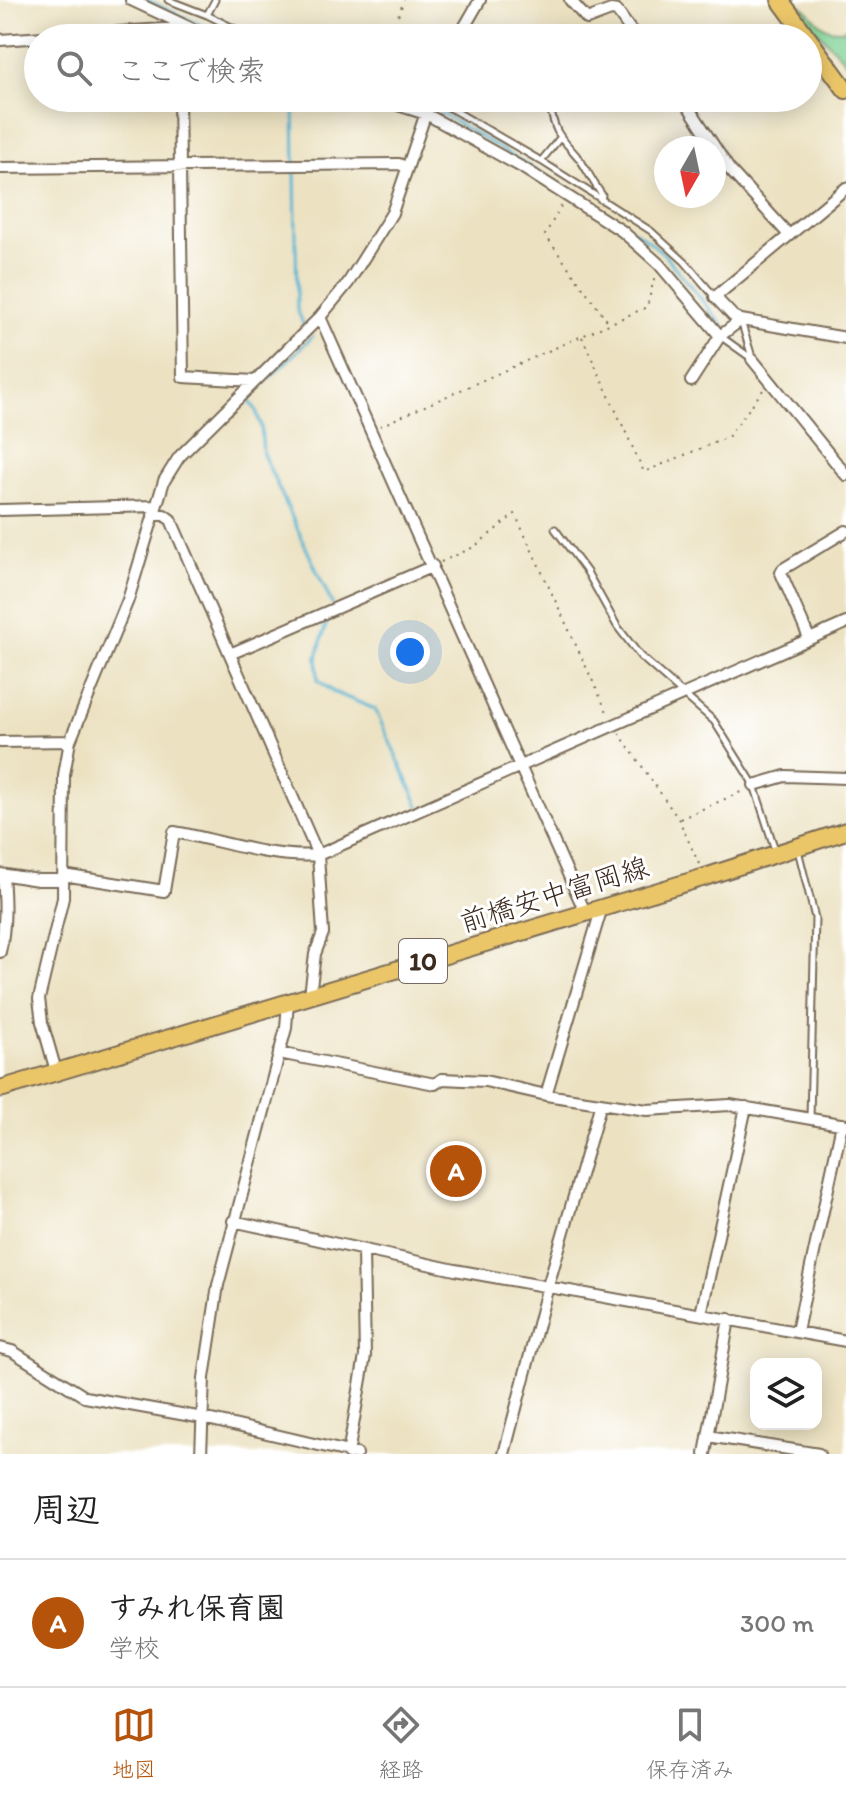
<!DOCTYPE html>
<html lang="ja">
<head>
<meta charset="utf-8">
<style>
	body { margin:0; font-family:Itim,"Klee One",sans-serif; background:#f2f2f2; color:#222 }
	.controls { position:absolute; right:24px; bottom:24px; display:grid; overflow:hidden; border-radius:16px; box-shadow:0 4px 20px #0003 }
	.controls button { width:72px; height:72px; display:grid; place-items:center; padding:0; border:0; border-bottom:2px solid #e0e0e0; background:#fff; color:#222; font:40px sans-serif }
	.compass { position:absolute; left:654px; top:136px; width:72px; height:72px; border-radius:50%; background:#fff; box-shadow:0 4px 20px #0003; rotate:189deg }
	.you { position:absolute; left:410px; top:652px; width:28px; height:28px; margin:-20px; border:6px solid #fff; border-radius:50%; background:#1a73e8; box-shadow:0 0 0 12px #1a73e833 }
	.badge { display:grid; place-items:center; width:52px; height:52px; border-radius:50%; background:#b45309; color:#fff; font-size:26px; font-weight:700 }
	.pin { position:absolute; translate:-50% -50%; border:4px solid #fff; box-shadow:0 2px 8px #0006 }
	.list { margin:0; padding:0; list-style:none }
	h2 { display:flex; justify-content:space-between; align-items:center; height:104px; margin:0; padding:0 32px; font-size:34px }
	h2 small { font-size:26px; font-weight:400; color:#767676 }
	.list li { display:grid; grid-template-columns:52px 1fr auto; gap:24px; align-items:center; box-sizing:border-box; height:128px; padding:0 32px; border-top:2px solid #e0e0e0 }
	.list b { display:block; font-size:30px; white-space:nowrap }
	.list p { margin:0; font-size:26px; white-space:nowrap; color:#767676 }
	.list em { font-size:26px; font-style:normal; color:#767676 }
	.icon { flex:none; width:44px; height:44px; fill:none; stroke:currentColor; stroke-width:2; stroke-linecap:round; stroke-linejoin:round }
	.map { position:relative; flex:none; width:846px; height:1454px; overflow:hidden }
	.search { position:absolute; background:#fff; box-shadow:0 4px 20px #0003; left:24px; right:24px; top:24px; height:88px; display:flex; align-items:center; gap:20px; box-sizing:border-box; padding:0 28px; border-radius:44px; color:#767676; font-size:30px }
	.sheet { height:232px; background:#fff }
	nav { display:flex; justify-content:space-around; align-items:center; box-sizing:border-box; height:112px; border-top:2px solid #e0e0e0; background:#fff; font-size:22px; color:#767676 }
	nav a { display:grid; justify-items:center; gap:4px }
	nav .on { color:#b45309 }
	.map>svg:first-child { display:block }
	.green { fill:#7cd093; stroke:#5c7d58; stroke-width:2 }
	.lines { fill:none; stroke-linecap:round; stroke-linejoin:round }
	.stream { stroke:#52b2d1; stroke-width:3 }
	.service-casing { stroke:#796a57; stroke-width:9 }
	.minor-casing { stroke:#796a57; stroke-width:14 }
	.primary-casing { stroke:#796a57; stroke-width:20 }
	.path { stroke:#796a57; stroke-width:2; stroke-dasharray:2 6; stroke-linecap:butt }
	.service { stroke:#fff; stroke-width:5 }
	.minor { stroke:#fff; stroke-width:10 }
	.primary { stroke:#ebc669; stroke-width:16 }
	.labels { text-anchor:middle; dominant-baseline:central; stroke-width:6; stroke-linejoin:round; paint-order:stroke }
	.shield { fill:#fff; stroke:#766a62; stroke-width:2 }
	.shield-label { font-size:26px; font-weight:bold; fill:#3b2a1e }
	.street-label { font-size:28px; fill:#3b2a1e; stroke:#fff }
</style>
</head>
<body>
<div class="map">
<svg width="846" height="1454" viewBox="0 0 846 1454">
	<rect width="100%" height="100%" fill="#fff"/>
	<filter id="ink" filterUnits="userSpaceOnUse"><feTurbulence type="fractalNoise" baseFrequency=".0125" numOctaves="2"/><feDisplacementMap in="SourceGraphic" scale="16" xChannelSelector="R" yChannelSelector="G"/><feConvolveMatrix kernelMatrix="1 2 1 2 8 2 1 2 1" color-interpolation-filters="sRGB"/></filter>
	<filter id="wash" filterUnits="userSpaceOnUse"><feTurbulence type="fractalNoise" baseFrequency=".006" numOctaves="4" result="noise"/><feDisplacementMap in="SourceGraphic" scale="32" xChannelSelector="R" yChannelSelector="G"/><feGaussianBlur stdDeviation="1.8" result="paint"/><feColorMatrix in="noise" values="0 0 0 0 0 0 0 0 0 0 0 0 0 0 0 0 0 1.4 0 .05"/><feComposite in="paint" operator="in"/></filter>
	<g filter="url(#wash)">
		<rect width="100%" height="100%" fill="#ece2c2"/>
		<path class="green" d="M788 0C816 7 816 36 846 29V62Z"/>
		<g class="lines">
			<path class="stream" d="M147 0 229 38
				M185 36 195 38
				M294 98 297 309 304 326
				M406 98 422 103
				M436 110 605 212 649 241 663 253 724 327
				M731 335 741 348
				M313 336 251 396 250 402 256 410 261 426 263 454 332 604
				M328 617 317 657 318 680 333 692 375 709 419 806"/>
		</g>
	</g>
	<g filter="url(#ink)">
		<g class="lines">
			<g class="service-casing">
				<path id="service" d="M168 0 207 15 254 38
					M207 15 215 0
					M433 98 541 161 651 231 685 262 715 297
					M550 105C555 138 563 138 581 161 588 172 594 184 602 195L601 200
					M541 161 559 139
					M741 321 752 357
					M720 336 751 358
					M555 529 587 572 617 626 640 656 714 721 754 785 775 850
					M798 850 815 918 810 1118"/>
			</g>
			<g class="minor-casing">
				<path id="minor" d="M131 0 212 38
					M570 0 587 19 611 10 617 11 636 38
					M458 38 480 0
					M0 40 178 28
					M179 98 183 377 255 381
					M376 98 426 114 523 168 622 231 659 264 720 336
					M683 98 729 169 789 235
					M0 168 399 164 406 167
					M846 188 715 297 733 316 741 320 846 338
					M320 317 585 912
					M752 359 846 475
					M691 381 720 336 741 320
					M0 510 156 506
					M153 515H164L171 520 318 855 323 933 315 954 310 995
					M809 638 781 573 783 569 846 531
					M230 654 433 566
					M0 742 70 741
					M754 785 785 776 846 778
					M0 874 38 880H63
					M63 875 164 891 174 832C221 840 270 859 318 855L846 623
					M0 952C6 926 5 901 3 875
					M279 1053 435 1084 442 1079 485 1081 546 1095 647 1110 730 1105 846 1125
					M56 1071 42 1022 39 999 63 898 64 775 70 741 128 600 164 481 179 457 320 317 348 283 392 213 431 98
					M546 1095 602 907
					M233 1221 455 1270 846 1341
					M701 1314 746 1107
					M797 1331 842 1124
					M0 1348 12 1351 85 1397 203 1418 357 1454
					M708 1436 819 1454
					M201 1454 204 1378 218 1285 286 1028 288 1002
					M348 1454 365 1356 363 1251
					M504 1454 548 1286 601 1103
					M705 1454 729 1319"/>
			</g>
			<g class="primary-casing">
				<path id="primary" d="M780 0 846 90
					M0 1089 705 877 846 831"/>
			</g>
			<path class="path" d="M390 38 404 0
				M561 206 545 235 609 323
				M582 337 644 472 728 437 763 390
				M380 426 647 307 655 275
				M441 562 474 547 515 514 608 714
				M619 733 679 820 699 864
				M680 819 743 791"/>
			<use href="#service" class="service"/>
			<use href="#minor" class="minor"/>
			<use href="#primary" class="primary"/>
		</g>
	</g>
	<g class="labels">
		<rect class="shield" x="399" y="939" width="48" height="44" rx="6"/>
		<g class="shield-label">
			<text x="423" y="961">10</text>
		</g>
		<g class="street-label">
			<text transform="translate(554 894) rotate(-17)">前橋安中富岡線</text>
		</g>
	</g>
</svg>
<div class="controls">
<button><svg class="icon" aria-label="layers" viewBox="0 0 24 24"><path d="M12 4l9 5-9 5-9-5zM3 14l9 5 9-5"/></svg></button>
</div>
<svg class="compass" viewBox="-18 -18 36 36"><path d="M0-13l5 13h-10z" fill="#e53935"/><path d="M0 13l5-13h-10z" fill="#767676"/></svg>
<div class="you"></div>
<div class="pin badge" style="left:456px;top:1171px">A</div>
<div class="search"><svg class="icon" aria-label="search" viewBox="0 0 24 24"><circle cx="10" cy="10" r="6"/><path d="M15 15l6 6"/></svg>ここで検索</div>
</div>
<section class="sheet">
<h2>周辺<small></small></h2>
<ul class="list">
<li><span class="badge">A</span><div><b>すみれ保育園</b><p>学校</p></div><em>300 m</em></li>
</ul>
</section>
<nav>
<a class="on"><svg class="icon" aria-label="map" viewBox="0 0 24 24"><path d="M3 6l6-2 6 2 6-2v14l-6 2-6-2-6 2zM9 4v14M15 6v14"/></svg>地図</a>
<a><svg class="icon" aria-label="directions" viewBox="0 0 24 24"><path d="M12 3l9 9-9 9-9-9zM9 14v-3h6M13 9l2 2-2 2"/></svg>経路</a>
<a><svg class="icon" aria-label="saved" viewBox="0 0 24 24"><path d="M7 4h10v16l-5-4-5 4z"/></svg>保存済み</a>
</nav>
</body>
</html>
